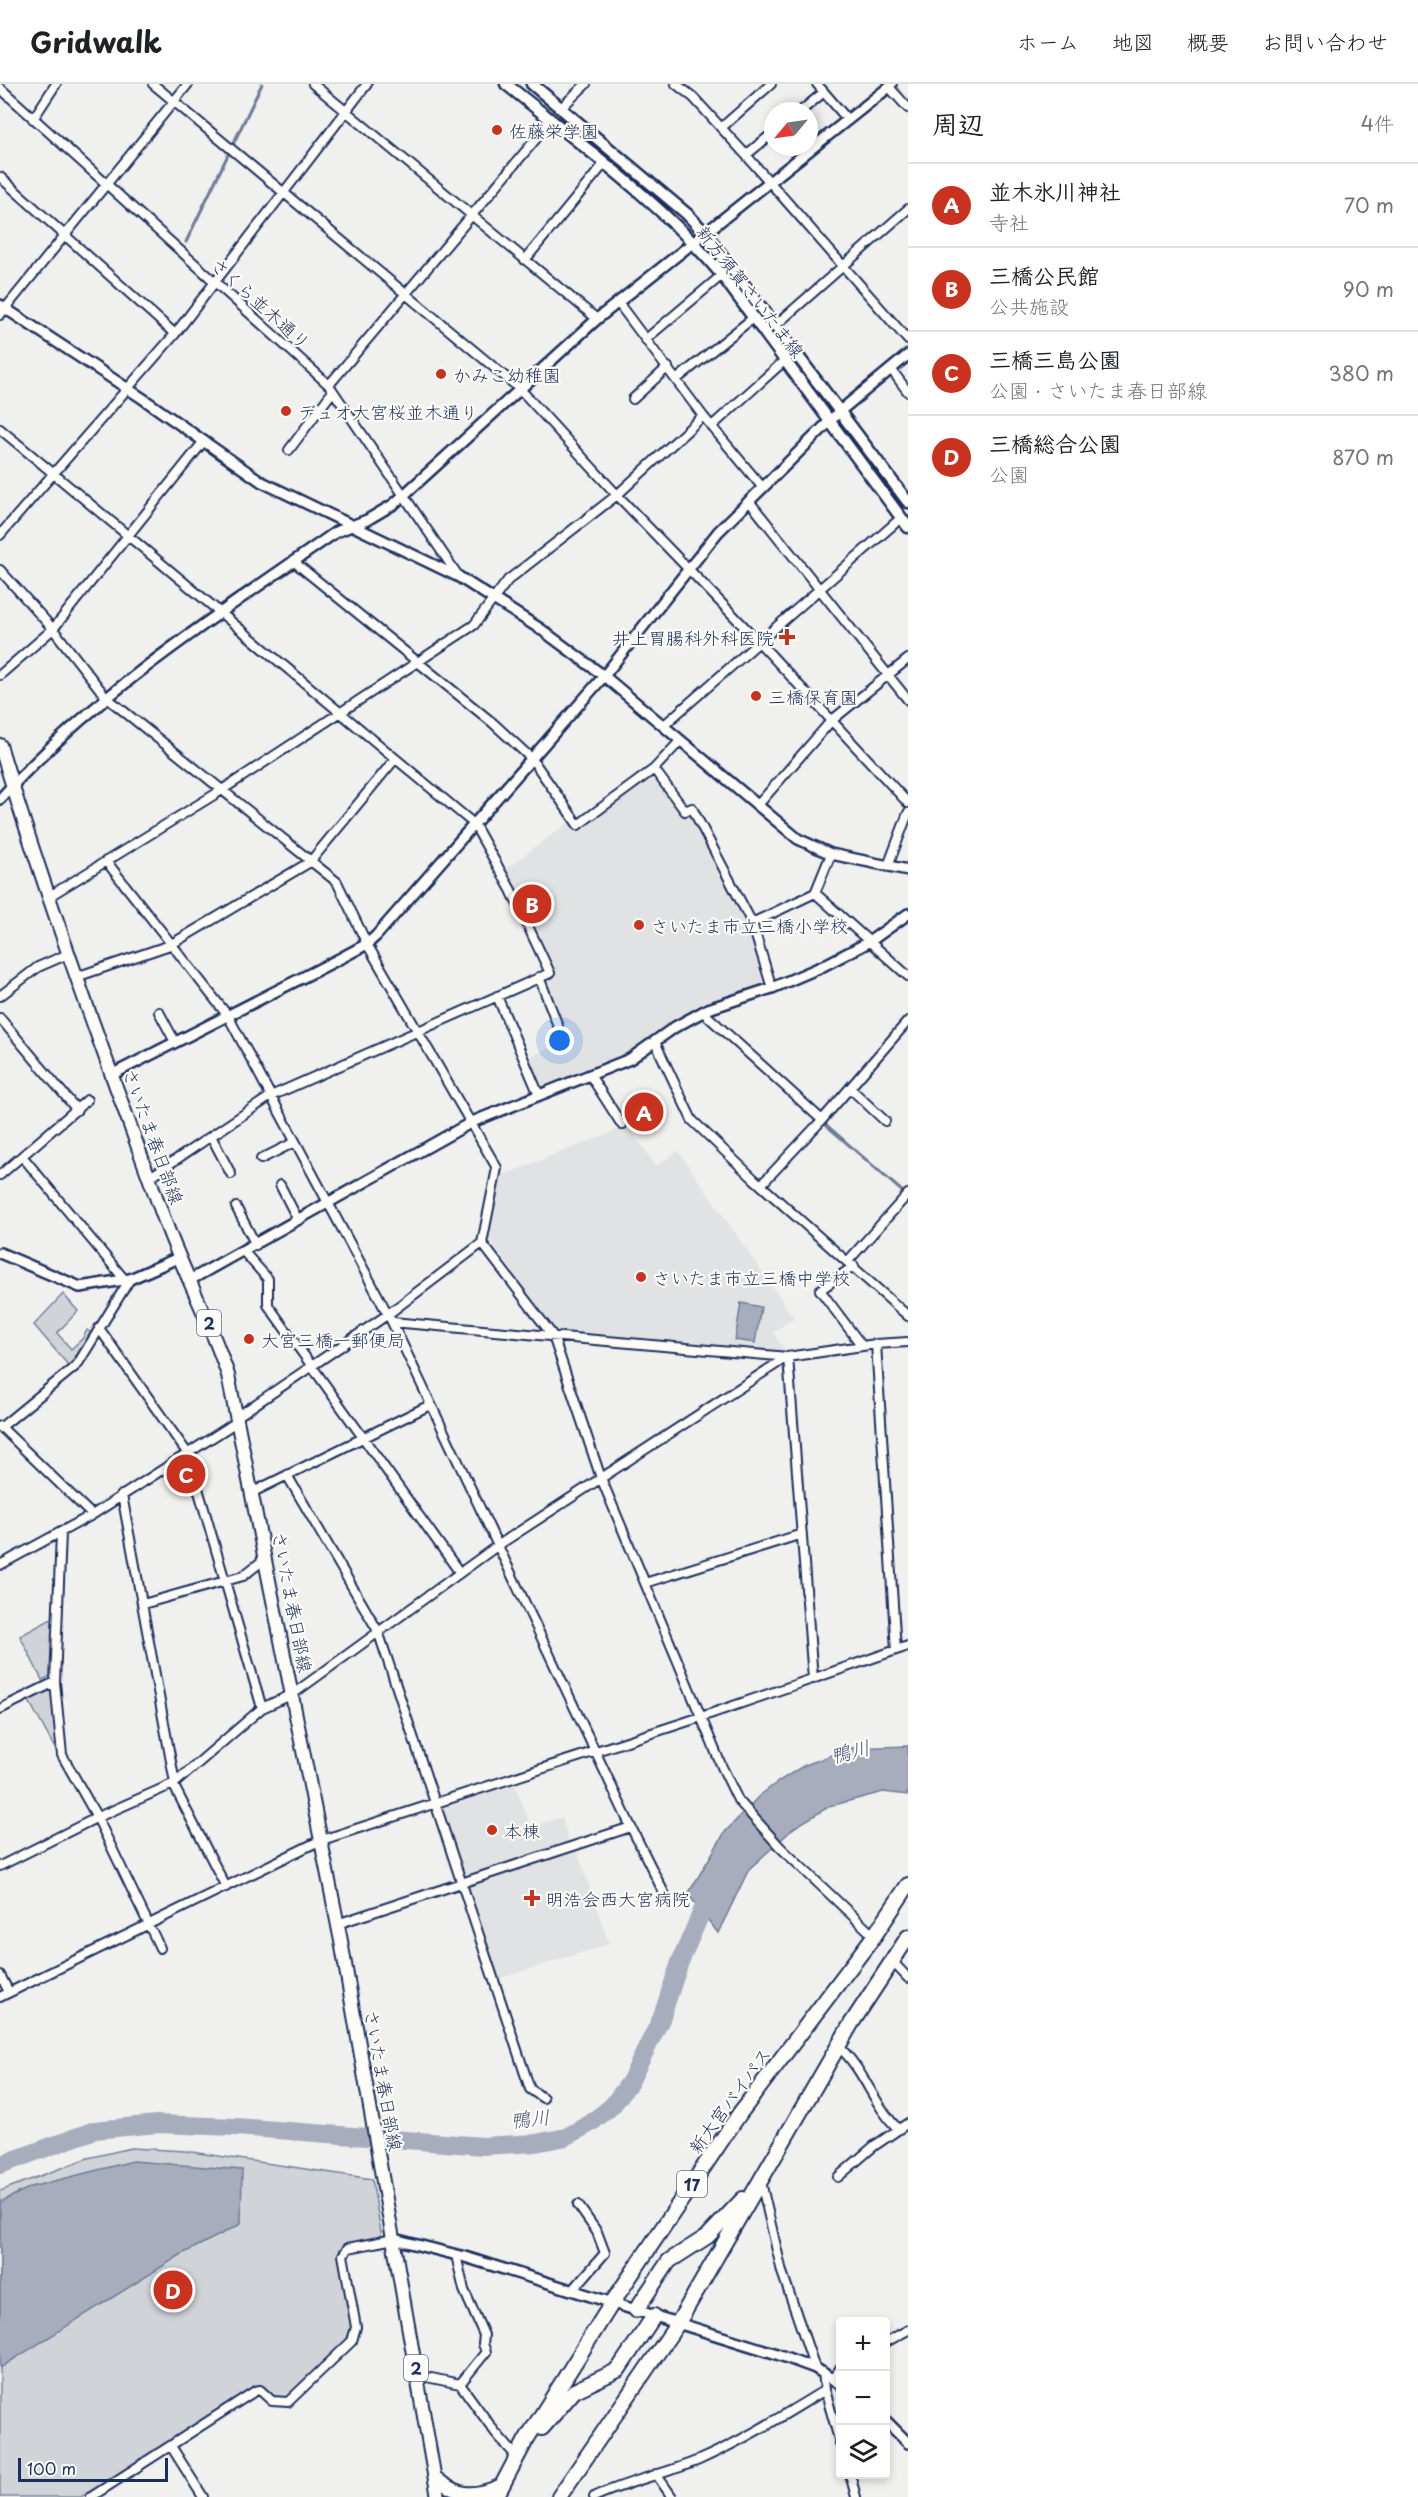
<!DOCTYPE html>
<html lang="ja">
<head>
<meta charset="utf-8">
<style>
	body { margin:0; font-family:"Playpen Sans","Klee One",sans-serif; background:#f2f2f2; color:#202124 }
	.controls { position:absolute; right:18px; bottom:18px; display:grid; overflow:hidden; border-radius:6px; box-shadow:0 3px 9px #0003 }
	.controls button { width:54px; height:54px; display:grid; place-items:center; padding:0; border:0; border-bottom:2px solid #e0e0e0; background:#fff; color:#202124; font:30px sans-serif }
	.compass { position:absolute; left:764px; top:18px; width:54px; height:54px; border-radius:50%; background:#fff; box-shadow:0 3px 9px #0003; rotate:241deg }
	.scale { position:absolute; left:18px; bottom:15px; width:150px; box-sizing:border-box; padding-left:6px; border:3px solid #1b2f5e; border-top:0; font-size:16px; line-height:21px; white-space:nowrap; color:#1b2f5e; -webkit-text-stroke:4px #fdfcf7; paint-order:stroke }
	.you { position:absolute; left:560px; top:957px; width:21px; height:21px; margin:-15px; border:4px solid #fff; border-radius:50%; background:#1a73e8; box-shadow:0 0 0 9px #1a73e833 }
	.badge { display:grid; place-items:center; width:39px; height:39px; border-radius:50%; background:#c8321e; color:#fff; font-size:20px; font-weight:700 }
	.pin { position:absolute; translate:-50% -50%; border:3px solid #fff; box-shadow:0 2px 6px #0006 }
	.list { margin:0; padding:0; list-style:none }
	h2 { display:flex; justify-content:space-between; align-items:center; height:78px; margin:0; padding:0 24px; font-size:26px }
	h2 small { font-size:20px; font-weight:400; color:#757577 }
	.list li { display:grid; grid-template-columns:39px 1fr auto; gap:18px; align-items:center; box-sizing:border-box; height:84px; padding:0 24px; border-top:2px solid #e0e0e0 }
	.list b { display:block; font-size:22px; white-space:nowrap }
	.list p { margin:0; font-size:20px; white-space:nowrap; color:#757577 }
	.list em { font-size:20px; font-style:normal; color:#757577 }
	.icon { flex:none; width:33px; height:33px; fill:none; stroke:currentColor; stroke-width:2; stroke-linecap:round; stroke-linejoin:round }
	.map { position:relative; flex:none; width:908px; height:2413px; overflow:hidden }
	header { display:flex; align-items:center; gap:36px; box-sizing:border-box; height:84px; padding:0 30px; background:#fff; border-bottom:2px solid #e0e0e0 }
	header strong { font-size:28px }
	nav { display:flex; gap:33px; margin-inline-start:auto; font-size:21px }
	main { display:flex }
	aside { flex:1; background:#fff }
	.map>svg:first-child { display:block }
	.built { fill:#e0e2e3 }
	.green { fill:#d0d3d8; stroke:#76819b; stroke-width:1.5 }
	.water { fill:#a7adbd; stroke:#6f7b97; stroke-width:1.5 }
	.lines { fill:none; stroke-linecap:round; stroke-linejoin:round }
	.stream { stroke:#6f7b97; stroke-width:3 }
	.river { stroke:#a7adbd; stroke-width:18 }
	.minor-casing { stroke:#1b2f5e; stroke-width:12 }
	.tertiary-casing { stroke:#1b2f5e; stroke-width:14 }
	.secondary-casing { stroke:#1b2f5e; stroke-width:15 }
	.primary-casing { stroke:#1b2f5e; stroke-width:16 }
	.trunk-casing { stroke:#1b2f5e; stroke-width:18 }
	.minor { stroke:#fdfcf7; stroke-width:8 }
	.tertiary { stroke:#fdfcf7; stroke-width:9 }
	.secondary { stroke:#fdfcf7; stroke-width:10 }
	.primary { stroke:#fdfcf7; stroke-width:12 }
	.trunk { stroke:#fdfcf7; stroke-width:14 }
	.poi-dot { fill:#c8321e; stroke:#fdfcf7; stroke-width:2 }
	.labels { text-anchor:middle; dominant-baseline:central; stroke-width:4.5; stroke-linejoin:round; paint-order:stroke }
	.shield { fill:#fdfcf7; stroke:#5f6c8c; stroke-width:1.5 }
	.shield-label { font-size:16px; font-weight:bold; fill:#1b2f5e }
	.poi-label { font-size:18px; fill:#1b2f5e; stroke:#fdfcf7; text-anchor:start }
	.street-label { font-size:18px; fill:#1b2f5e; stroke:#fdfcf7 }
	.water-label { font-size:20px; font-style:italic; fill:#4c5b7f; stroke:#fdfcf7 }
</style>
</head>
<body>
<header>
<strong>Gridwalk</strong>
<nav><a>ホーム</a><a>地図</a><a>概要</a><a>お問い合わせ</a></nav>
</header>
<main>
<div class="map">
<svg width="908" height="2413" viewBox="0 0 908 2413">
	<rect width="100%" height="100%" fill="#f0f0ee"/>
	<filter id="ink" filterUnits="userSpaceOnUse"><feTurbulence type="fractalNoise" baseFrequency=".0167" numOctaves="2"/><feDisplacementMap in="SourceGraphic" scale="12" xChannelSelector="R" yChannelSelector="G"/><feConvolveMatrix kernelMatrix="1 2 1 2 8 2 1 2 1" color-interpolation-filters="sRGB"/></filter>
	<g filter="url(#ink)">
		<path class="built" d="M652 691 655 692 684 733 689 730 742 829 766 898 765 902 729 913 687 930 626 972 544 1004 539 1002 527 974 569 956 543 896 553 891 527 829 504 786 571 737 578 747Z
			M628 1042 656 1082 678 1067 794 1234 773 1248 788 1271 562 1250 551 1243 488 1153 498 1093Z
			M514 1699 531 1743 562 1733 571 1767 577 1766 609 1860 498 1895 442 1722Z"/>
		<path class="green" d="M63 1210 78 1227 57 1249 71 1265 82 1255 87 1246 91 1249 69 1282 34 1241Z
			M186 1374 195 1402 186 1404 181 1388 157 1392Z
			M53 1534 51 1592 42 1596 20 1552Z
			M52 1603 59 1672 28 1615Z
			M131 2064 185 2067 372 2095 382 2154 341 2170 352 2242 346 2258 285 2315H274L264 2305 81 2413H0V2107L88 2074Z"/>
		<path class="water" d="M741 1219 761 1223 755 1259 735 1256Z
			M908 1662V1711L883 1708 830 1722 795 1743 749 1785 718 1849 688 1810 725 1748 759 1712 779 1697 803 1682 850 1664Z
			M133 2077 242 2086 241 2140 182 2170 0 2284V2118L31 2103Z"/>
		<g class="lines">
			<path class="stream" d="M186 158 262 0
				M825 1040 904 1109"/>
			<path class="river" d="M0 2081 95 2046 157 2040 236 2043 483 2062 536 2059 566 2053 591 2039 612 2022 630 1998 661 1935 680 1878 711 1806"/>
			<g class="minor-casing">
				<path id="minor" d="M153 0 520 305 617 411 758 557 908 719
					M313 0 597 235
					M676 0 693 13 746 71 908 256
					M817 0 848 36
					M892 0 889 3 908 24
					M0 4 329 301 459 493
					M561 24 586 0
					M801 27 824 8
					M33 35 56 0
					M721 44 771 0
					M746 71 773 49
					M0 93 175 250
					M525 176 604 80
					M619 220 703 332 763 404
					M0 231 188 0
					M776 241 908 125
					M646 255 722 191
					M891 285 908 308
					M677 295 753 234
					M329 301 551 37
					M633 315 668 283
					M712 342 784 277
					M0 345 474 740 511 806 550 889 271 1012 150 1093
					M289 366 333 307
					M749 417 908 616
					M0 451 175 250 367 0
					M293 477 493 639 532 675 578 741 654 685 680 657
					M0 486 53 545 106 613 337 798 367 860 497 1084 482 1159 553 1252 601 1394 722 1683 738 1716 780 1763 874 1852
					M0 591 53 545 204 357
					M663 642 901 434
					M654 685 685 727 692 724 752 839 772 904
					M757 722 831 637 908 575
					M106 777 228 932 392 1238 631 1743 669 1819
					M888 782 908 729
					M815 809 908 892
					M48 813 222 706 474 541 508 496 617 411 703 332
					M752 839 815 809 831 770
					M76 893 170 861 310 778 395 675
					M539 893 558 942
					M0 912 38 883 68 870
					M497 912 539 1011
					M159 928 175 958
					M703 928 822 1036
					M0 934 77 1026
					M655 958 692 1036 754 1095 908 1232
					M590 991 622 1041
					M850 1004 885 1037
					M211 1052 231 1090
					M22 1072 125 1196
					M261 1075 295 1058
					M0 1091 87 1016
					M280 1101 298 1136
					M761 1101 822 1036 908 937
					M236 1123 256 1161
					M244 1168 268 1195V1221L460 1489
					M848 1177 908 1110
					M854 1182 820 1206 862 1262
					M392 1238 788 1273 813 1595
					M99 1244 188 1370 262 1624
					M876 1260 896 1566
					M238 1332 387 1231 482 1159
					M0 1342 92 1431
					M0 1344 77 1281 130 1195
					M287 1391 378 1547 530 2005 543 2014
					M253 1408 430 1321
					M122 1411 175 1699
					M61 1449 55 1598 62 1671 97 1733 160 1864
					M0 1481 92 1431 238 1337
					M645 1499 802 1450
					M143 1520 243 1492 266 1474
					M0 1625 55 1598
					M173 1700 226 1803
					M0 1782 98 1733 175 1699 262 1624 293 1610 497 1462 787 1273 876 1260 908 1258
					M337 1840 631 1743
					M892 1877 908 1894
					M0 1891 9 1908
					M0 1913 319 1757 701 1633 908 1562
					M838 1962C864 1985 873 2020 897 2044
					M838 2093 874 2062 908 2039
					M761 2098 782 2188 815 2284
					M456 2171 464 2206 484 2251 483 2260 486 2268 460 2300
					M573 2206 605 2169 597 2148 578 2121
					M886 2258 908 2246
					M823 2288 825 2306 840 2359
					M417 2291 460 2300 495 2348 517 2373
					M833 2294 840 2285
					M171 2362 203 2413
					M656 2390 672 2413
					M850 2390 856 2413
					M91 2413 255 2307 260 2306 272 2317 288 2318 352 2257 356 2243 343 2171 348 2164 394 2155
					M594 2413C628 2397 665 2390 699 2376 744 2356 784 2331 825 2306"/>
			</g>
			<g class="tertiary-casing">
				<path id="tertiary" d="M0 221 142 314 262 398 459 493 542 546 604 592 798 755 831 770 908 786
					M0 715C96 608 219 530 336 448L367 436 394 420 597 235 889 3
					M113 990 341 874 367 860 376 852 604 592 718 448 840 327 908 271
					M0 1169 80 1203 130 1195 180 1173
					M190 1196 472 1038 630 975 675 943 708 925 772 904 821 883 869 858 908 830
					M394 2155 465 2173 774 2269 815 2284 840 2300
					M886 2337 908 2359"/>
			</g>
			<g class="secondary-casing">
				<path id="secondary" d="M506 0C580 60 660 117 722 191L908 443
					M532 0 687 130 705 149 908 418"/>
			</g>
			<g class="primary-casing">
				<path id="primary" d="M0 661C48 820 106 975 163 1132 182 1186 210 1236 228 1291L341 1857 438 2413
					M436 2394C458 2413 474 2413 502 2401"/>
			</g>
			<g class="trunk-casing">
				<path id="trunk" d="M636 2226 669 2177 708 2152 743 2115
					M542 2344 574 2307 618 2286 654 2232
					M496 2413 526 2356 612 2219 740 2029 874 1852 908 1801
					M559 2413 678 2239 851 1940 908 1853"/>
			</g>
			<use href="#minor" class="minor"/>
			<use href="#tertiary" class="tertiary"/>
			<use href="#secondary" class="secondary"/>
			<use href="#primary" class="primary"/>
			<use href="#trunk" class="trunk"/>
		</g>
	</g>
	<g class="poi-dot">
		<circle cx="497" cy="46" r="6"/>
		<circle cx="441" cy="290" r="6"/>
		<circle cx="286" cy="327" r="6"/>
		<path d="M784 544h6v6h6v6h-6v6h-6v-6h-6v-6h6z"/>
		<circle cx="756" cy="612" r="6"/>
		<circle cx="639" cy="841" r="6"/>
		<circle cx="641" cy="1193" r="6"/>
		<circle cx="249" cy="1255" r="6"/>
		<circle cx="492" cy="1746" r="6"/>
		<path d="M529 1805h6v6h6v6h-6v6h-6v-6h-6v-6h6z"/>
	</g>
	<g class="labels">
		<g class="shield">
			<rect x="197" y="1226" width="24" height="26" rx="4.5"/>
			<rect x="677" y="2087" width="30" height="26" rx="4.5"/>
			<rect x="404" y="2271" width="24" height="26" rx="4.5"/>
		</g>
		<g class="shield-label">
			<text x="209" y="1239">2</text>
			<text x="692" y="2100">17</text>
			<text x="416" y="2284">2</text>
		</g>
		<g class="poi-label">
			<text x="509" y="46">佐藤栄学園</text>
			<text x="453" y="290">かみこ幼稚園</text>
			<text x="298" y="327">デュオ大宮桜並木通り</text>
			<text x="774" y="553" text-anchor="end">井上胃腸科外科医院</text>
			<text x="768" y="612">三橋保育園</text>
			<text x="651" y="841">さいたま市立三橋小学校</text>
			<text x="653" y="1193">さいたま市立三橋中学校</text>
			<text x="261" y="1255">大宮三橋一郵便局</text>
			<text x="504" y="1746">本棟</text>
			<text x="546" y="1814">明浩会西大宮病院</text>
		</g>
		<g class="street-label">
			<text transform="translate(751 207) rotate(52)">新方須賀さいたま線</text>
			<text transform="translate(261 219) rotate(42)">さくら並木通り</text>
			<text transform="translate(154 1052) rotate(70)">さいたま春日部線</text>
			<text transform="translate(293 1518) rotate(79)">さいたま春日部線</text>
			<text transform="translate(384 1996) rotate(80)">さいたま春日部線</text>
			<text transform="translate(729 2016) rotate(-54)">新大宮バイパス</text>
		</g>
		<g class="water-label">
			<text transform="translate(850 1667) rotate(-14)">鴨川</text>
			<text transform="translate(530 2034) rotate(-6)">鴨川</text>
		</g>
	</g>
</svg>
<div class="controls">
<button>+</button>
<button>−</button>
<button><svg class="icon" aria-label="layers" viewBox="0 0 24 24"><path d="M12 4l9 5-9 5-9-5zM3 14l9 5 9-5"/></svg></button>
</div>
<svg class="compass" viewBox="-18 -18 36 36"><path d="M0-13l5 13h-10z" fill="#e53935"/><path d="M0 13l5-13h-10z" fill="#757577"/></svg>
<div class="scale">100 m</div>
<div class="you"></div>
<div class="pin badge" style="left:644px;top:1028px">A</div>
<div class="pin badge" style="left:532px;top:820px">B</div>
<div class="pin badge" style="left:186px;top:1390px">C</div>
<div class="pin badge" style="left:173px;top:2206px">D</div>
</div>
<aside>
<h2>周辺<small>4件</small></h2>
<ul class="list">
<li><span class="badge">A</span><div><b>並木氷川神社</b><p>寺社</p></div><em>70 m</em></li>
<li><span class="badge">B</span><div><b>三橋公民館</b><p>公共施設</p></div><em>90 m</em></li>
<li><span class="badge">C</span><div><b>三橋三島公園</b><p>公園 · さいたま春日部線</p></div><em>380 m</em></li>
<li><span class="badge">D</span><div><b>三橋総合公園</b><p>公園</p></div><em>870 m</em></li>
</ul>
</aside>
</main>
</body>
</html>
